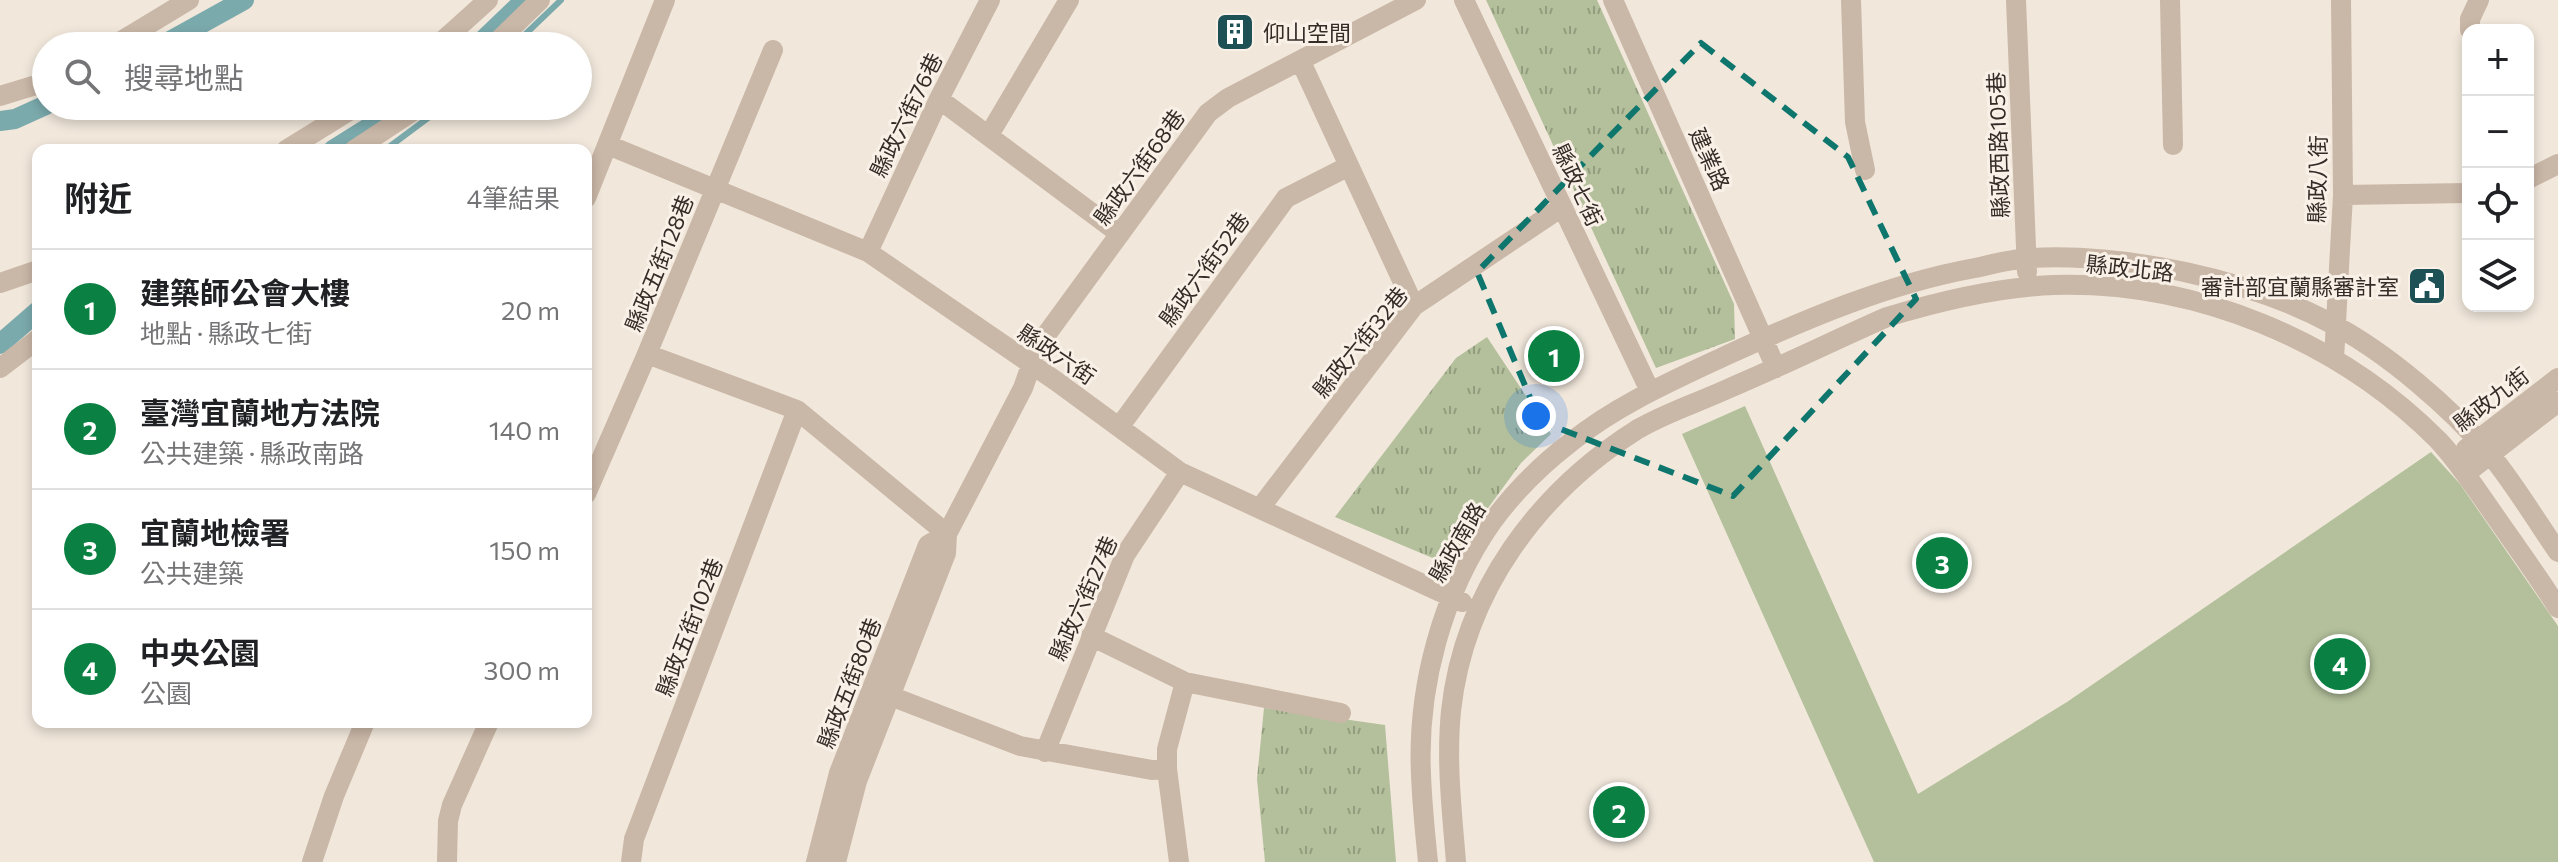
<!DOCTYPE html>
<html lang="zh-TW">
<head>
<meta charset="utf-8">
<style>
	body { margin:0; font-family:Commissioner,"Noto Sans TC",sans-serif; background:#f6f6f6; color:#202124 }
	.controls { position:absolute; right:24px; top:24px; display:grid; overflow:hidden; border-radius:16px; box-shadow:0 4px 12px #0003 }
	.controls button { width:72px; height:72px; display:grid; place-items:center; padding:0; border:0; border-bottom:2px solid #e0e0e0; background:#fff; color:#202124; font:40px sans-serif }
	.you { position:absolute; left:1536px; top:416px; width:28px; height:28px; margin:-20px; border:6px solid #fff; border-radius:50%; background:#1a73e8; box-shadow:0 0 0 12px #1a73e833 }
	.badge { display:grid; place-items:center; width:52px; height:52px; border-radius:50%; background:#0b8043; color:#fff; font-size:26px; font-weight:700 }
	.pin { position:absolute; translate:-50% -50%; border:4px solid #fff; box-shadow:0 2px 8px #0006 }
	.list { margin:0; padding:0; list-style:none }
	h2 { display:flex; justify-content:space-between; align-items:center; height:104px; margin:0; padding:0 32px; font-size:34px }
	h2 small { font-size:26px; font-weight:400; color:#757577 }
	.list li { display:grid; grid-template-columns:52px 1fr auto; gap:24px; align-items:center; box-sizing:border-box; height:120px; padding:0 32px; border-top:2px solid #e0e0e0 }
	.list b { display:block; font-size:30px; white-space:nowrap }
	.list p { margin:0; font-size:26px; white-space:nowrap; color:#757577 }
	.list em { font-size:26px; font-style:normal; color:#757577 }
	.icon { flex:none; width:44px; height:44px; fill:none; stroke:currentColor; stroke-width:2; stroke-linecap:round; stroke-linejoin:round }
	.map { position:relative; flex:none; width:2558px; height:862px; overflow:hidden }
	.search { position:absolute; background:#fff; box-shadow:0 4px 12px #0003; left:32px; top:32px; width:560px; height:88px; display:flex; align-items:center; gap:20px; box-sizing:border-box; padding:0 28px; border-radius:44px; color:#757577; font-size:30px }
	.panel { position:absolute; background:#fff; box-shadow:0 4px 12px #0003; left:32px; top:144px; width:560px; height:584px; border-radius:16px }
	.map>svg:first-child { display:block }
	.grass { fill:url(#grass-tufts) }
	.green { fill:#b3c09b }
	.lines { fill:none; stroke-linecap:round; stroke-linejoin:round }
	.stream { stroke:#7baaad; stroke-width:6 }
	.canal { stroke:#7baaad; stroke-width:20 }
	.minor { stroke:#c9b7a7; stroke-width:20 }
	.marked { fill:none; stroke:#0f766e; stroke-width:6; stroke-dasharray:16 10; stroke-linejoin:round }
	.labels { text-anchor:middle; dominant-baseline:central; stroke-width:6; stroke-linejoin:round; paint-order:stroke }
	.poi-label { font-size:22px; fill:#352c28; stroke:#f9f1e7; text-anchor:start }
	.street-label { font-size:22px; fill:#352c28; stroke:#f9f1e7 }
</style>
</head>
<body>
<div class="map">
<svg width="2558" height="862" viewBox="0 0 2558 862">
	<defs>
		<pattern id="grass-tufts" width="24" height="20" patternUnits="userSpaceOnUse" patternTransform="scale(2)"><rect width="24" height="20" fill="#b3c09b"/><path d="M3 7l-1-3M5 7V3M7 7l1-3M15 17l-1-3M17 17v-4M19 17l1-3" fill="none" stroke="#929c7e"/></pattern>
	</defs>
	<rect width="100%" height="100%" fill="#f1e7db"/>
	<path class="grass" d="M1486 0H1597L1734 304 1735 339 1656 368Z
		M1487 337 1551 434 1521 463 1447 564 1335 517 1456 358Z
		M1264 708 1385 725 1396 862H1265L1257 779Z"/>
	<path class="green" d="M1745 406 1918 794 2067 702 2431 452 2460 484 2558 626V862H1874L1682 434Z"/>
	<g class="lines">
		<path class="stream" d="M513 46 561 0
			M385 150 444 106"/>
		<path class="canal" d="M161 46 244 0
			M477 46 525 0
			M0 121 15 119 46 105
			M333 150 403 106
			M0 344 38 311"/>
		<path class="minor" d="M1464 0 1650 391
			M1613 0 1776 368
			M1851 0 1855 122 1865 170
			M2016 0 2027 272
			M2170 0 2173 145
			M2470 30V19L2479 0
			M113 46 189 0
			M437 46 488 0
			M493 46 540 0
			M1301 62 1414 306
			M0 96 46 82
			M939 99 1120 234
			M989 135 1069 0
			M608 145 868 252 1056 381 1180 472 1462 602
			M286 150 357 106
			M354 150 421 106
			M2528 179 2558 164
			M2343 195 2468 193
			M586 198 665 0
			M868 252 939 99 990 0
			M0 283 38 270
			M647 354 797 410 947 534
			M2334 359 2343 195 2341 0
			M0 368 38 339
			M1120 426 1286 198 1349 166
			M2466 449 2558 378
			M2465 474 2558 402
			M586 494 647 354 773 50
			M1260 508 1414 306 1562 207
			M1091 636 1185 682 1167 749V769L1179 862
			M1185 682 1341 713
			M880 692 1020 746 1152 770 1167 769
			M1045 752 1125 555 1180 472
			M312 862 334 796 365 722
			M447 862 448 821 452 805 489 722
			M631 862 634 839 797 410
			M816 862 839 773 928 545 947 534
			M836 862 857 781 946 553 947 534 1023 388 1038 346 1208 113 1228 98 1416 0
			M1428 862C1425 833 1422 803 1421 774 1417 688 1442 593 1492 522 1514 492 1541 465 1571 442 1617 405 1672 381 1725 356 1806 319 1887 284 1975 268 1993 264 2012 259 2030 258 2126 253 2250 279 2334 325 2387 353 2450 407 2489 453 2514 483 2535 519 2558 552
			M1456 862C1452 812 1446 762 1451 711 1464 591 1538 492 1638 429 1667 412 1702 401 1732 387 1784 365 1835 340 1887 317 1940 301 1997 287 2054 285 2196 281 2338 340 2438 440 2456 459 2471 482 2486 503 2510 538 2535 572 2558 608"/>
	</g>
	<path class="marked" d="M1701 43 1848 157 1916 299 1733 496 1540 421 1477 272Z"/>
	<defs>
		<g id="building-square" transform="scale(2)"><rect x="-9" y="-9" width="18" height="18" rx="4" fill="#1e5156" stroke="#f9f1e7"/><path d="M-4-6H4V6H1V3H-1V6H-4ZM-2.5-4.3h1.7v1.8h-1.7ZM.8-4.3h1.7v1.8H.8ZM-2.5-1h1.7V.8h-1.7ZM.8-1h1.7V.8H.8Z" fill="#fff"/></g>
		<g id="civic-square" transform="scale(2)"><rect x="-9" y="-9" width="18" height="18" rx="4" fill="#1e5156" stroke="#f9f1e7"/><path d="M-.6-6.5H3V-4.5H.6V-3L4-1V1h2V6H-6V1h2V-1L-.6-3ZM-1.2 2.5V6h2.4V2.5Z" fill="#fff"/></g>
	</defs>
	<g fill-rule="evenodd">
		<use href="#building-square" x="1235" y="32"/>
		<use href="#civic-square" x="2427" y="286"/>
	</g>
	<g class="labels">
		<g class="poi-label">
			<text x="1263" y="32">仰山空間</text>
			<text x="2399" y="286" text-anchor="end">審計部宜蘭縣審計室</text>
		</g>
		<g class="street-label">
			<text transform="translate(906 115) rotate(-64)">縣政六街76巷</text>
			<text transform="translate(1998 145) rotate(-92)">縣政西路105巷</text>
			<text transform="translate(1710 159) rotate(66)">建業路</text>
			<text transform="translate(1139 167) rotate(-54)">縣政六街68巷</text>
			<text transform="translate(2317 179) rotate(-89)">縣政八街</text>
			<text transform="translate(1578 185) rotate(65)">縣政七街</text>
			<text transform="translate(659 263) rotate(-68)">縣政五街128巷</text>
			<text transform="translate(2130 268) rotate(6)">縣政北路</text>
			<text transform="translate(1204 269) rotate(-54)">縣政六街52巷</text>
			<text transform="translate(1360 342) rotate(-51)">縣政六街32巷</text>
			<text transform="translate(1057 354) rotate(34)">縣政六街</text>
			<text transform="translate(2491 399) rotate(-38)">縣政九街</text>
			<text transform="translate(1457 542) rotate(-60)">縣政南路</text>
			<text transform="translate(1083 598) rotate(-66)">縣政六街27巷</text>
			<text transform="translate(689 627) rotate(-69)">縣政五街102巷</text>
			<text transform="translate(849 683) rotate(-69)">縣政五街80巷</text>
		</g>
	</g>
</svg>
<div class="controls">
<button>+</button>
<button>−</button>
<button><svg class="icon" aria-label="locate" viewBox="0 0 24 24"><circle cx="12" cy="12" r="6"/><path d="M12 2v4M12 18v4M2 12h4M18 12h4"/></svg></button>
<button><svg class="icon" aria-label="layers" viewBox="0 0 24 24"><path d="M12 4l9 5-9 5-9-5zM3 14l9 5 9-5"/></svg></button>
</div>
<div class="you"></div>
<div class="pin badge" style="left:1554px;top:356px">1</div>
<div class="pin badge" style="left:1619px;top:812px">2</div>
<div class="pin badge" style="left:1942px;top:563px">3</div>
<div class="pin badge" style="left:2340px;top:664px">4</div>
<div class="search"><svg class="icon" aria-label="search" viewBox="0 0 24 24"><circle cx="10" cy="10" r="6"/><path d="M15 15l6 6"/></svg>搜尋地點</div>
<section class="panel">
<h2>附近<small>4筆結果</small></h2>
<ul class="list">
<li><span class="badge">1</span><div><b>建築師公會大樓</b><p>地點 · 縣政七街</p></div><em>20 m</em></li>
<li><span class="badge">2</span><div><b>臺灣宜蘭地方法院</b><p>公共建築 · 縣政南路</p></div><em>140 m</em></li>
<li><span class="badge">3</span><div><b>宜蘭地檢署</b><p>公共建築</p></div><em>150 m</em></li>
<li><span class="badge">4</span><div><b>中央公園</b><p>公園</p></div><em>300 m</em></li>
</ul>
</section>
</div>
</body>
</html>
